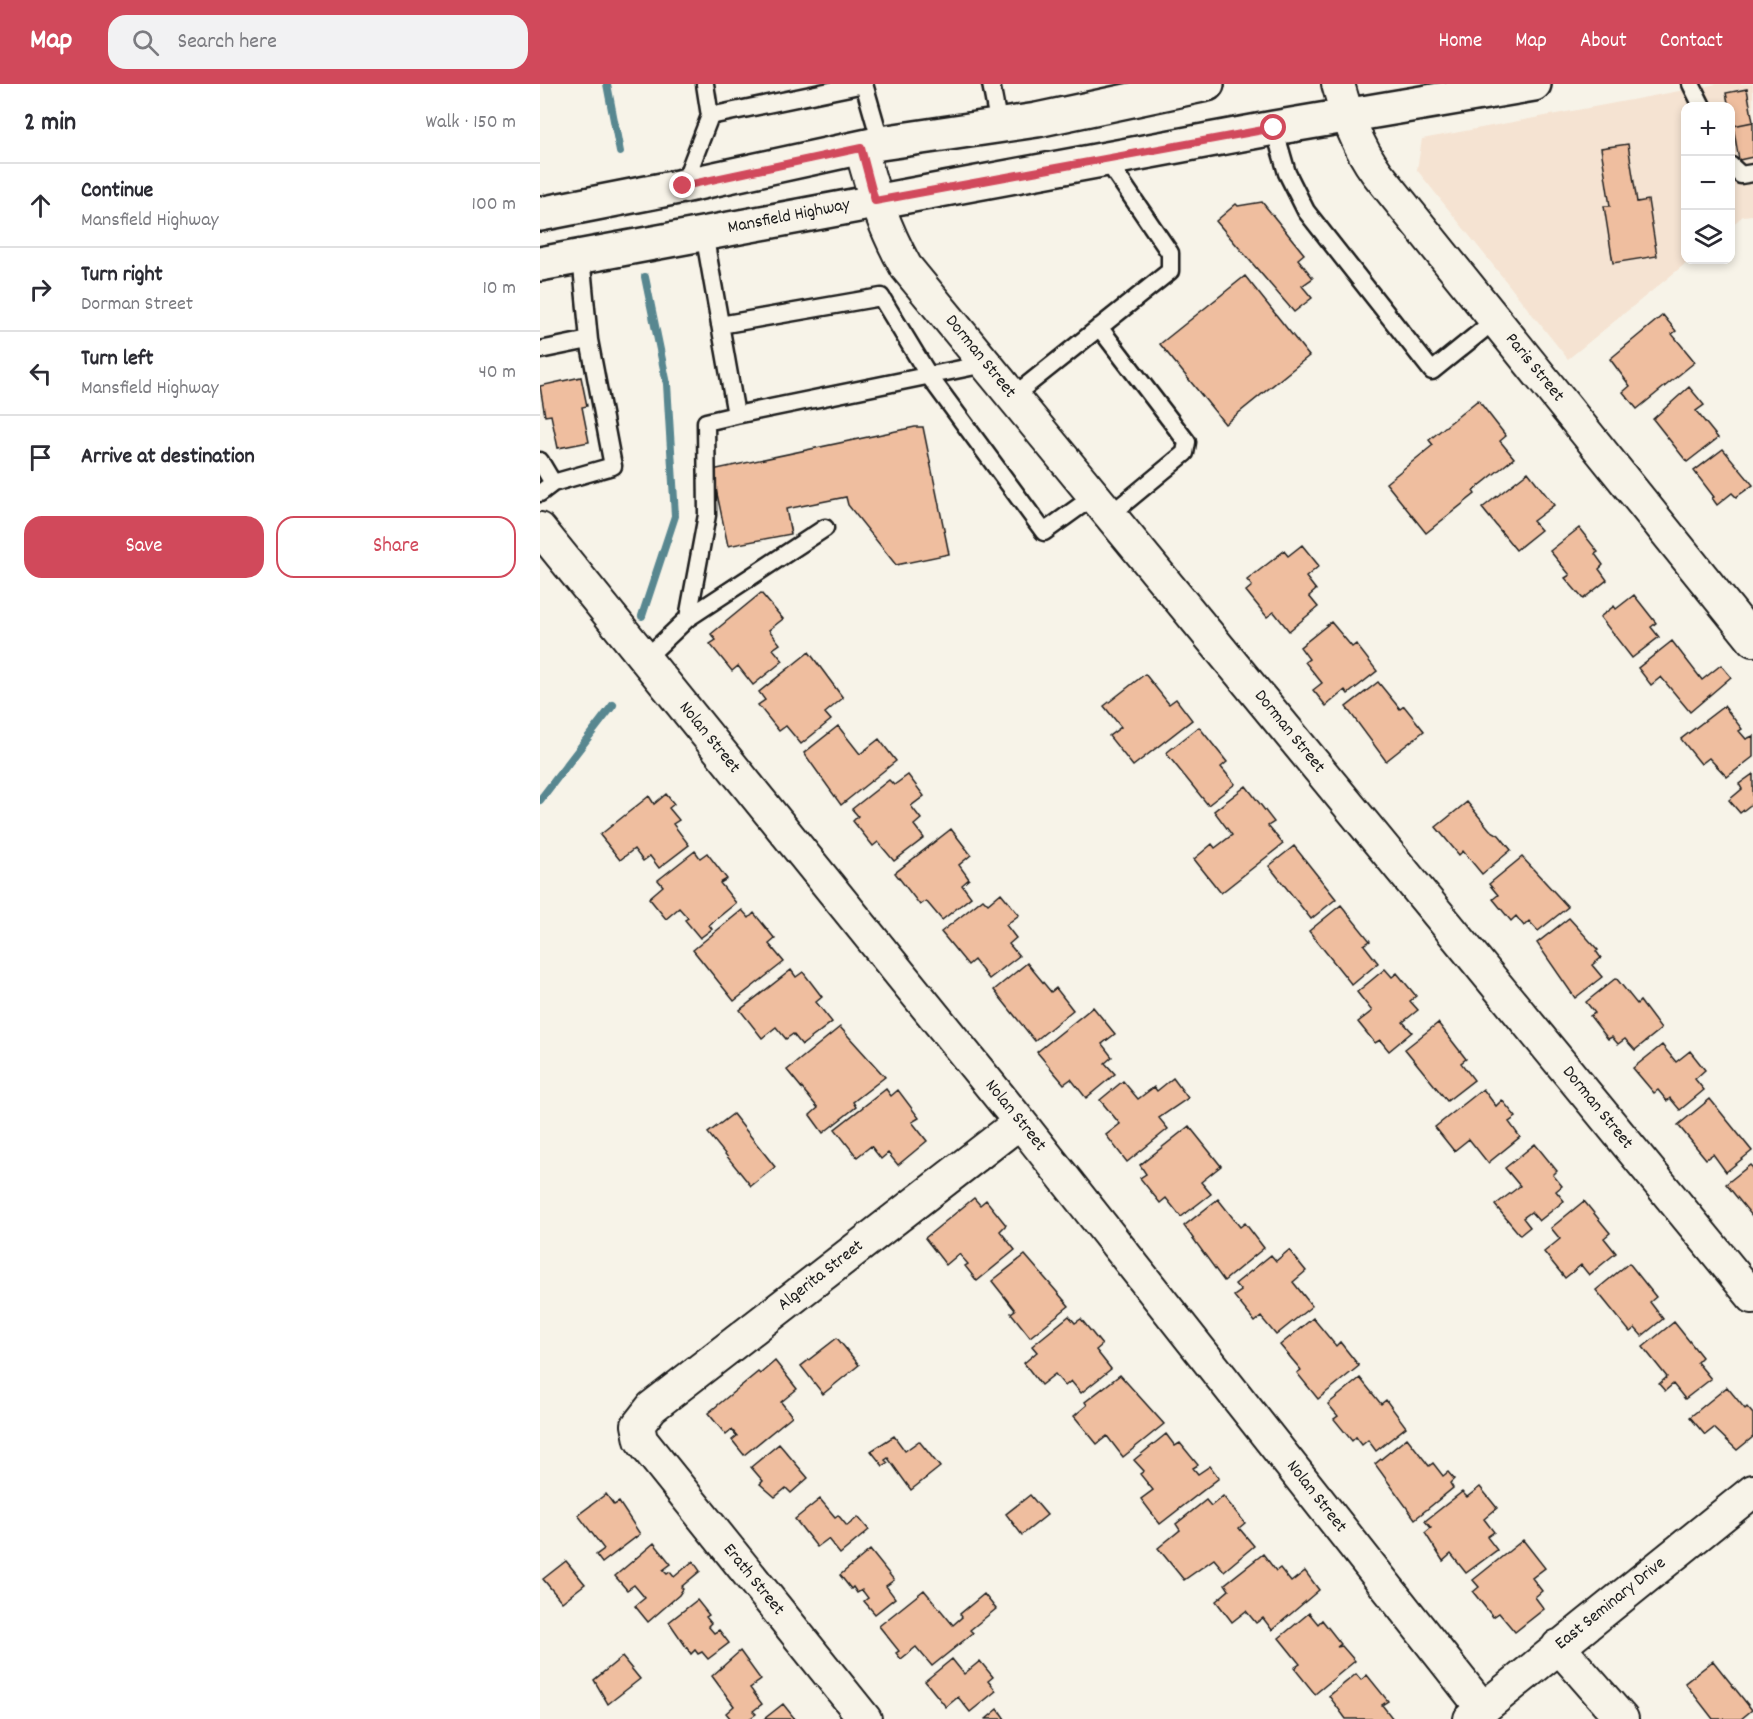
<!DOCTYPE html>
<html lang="en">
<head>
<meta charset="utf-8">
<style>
	body { margin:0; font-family:Dekko,sans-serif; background:#f2f2f3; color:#2b2b33 }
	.controls { position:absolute; right:18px; top:18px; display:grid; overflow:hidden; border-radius:12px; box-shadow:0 3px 9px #0003 }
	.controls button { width:54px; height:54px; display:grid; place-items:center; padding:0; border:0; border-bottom:2px solid #e1e1e2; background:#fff; color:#2b2b33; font:30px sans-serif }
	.stop { position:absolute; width:18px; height:18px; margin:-14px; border:4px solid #d1495b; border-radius:50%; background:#fff }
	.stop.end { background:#d1495b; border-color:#fff; box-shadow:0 2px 6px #0008 }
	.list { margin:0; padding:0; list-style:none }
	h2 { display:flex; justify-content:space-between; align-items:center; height:78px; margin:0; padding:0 24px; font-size:26px }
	h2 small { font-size:20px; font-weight:400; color:#7c7c81 }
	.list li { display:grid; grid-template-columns:39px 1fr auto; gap:18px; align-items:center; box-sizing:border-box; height:84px; padding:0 24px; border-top:2px solid #e1e1e2 }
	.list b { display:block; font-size:22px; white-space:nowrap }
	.list p { margin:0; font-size:20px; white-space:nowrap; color:#7c7c81 }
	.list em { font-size:20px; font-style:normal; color:#7c7c81 }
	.actions { display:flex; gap:12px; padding:18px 24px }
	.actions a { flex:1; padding:14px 0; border:2px solid #d1495b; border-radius:18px; text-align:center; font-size:21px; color:#d1495b }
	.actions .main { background:#d1495b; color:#fff }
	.icon { flex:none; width:33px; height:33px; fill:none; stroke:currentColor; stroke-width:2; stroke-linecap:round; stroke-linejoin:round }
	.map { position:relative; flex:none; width:1213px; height:1635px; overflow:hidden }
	header { display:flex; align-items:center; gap:36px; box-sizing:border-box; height:84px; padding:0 30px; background:#d1495b; color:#fff }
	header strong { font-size:28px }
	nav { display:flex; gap:33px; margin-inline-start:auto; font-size:21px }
	.search { width:420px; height:54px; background:#f2f2f3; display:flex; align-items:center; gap:15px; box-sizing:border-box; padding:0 21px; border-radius:18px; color:#7c7c81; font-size:22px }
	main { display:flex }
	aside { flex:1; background:#fff }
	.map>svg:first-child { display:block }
	.built { fill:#f5e3d2 }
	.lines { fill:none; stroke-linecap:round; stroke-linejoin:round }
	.stream { stroke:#598790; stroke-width:8 }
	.building { fill:#efbe9f; stroke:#1c1c1c; stroke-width:1.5 }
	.service-casing { stroke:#1c1c1c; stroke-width:21 }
	.minor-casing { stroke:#1c1c1c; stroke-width:36 }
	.primary-casing { stroke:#1c1c1c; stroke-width:38 }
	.service { stroke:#f7f3e8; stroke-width:16 }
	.minor { stroke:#f7f3e8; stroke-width:32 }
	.primary { stroke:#f7f3e8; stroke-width:33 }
	.route { stroke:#d1495b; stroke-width:8 }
	.labels { text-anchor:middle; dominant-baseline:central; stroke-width:6; stroke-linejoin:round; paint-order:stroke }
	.street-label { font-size:18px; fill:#1c1c1c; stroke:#f7f3e8 }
</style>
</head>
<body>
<header>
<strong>Map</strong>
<div class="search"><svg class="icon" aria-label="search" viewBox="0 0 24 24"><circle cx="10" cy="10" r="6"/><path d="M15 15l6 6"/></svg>Search here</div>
<nav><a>Home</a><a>Map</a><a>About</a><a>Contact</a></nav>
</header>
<main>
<aside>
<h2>2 min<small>Walk · 150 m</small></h2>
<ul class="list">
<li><svg class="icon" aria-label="ahead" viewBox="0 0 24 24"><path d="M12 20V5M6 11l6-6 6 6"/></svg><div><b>Continue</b><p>Mansfield Highway</p></div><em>100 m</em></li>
<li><svg class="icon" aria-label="right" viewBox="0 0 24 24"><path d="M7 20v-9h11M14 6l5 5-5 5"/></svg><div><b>Turn right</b><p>Dorman Street</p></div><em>10 m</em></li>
<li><svg class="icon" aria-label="left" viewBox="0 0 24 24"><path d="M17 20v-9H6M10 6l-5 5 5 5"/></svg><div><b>Turn left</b><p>Mansfield Highway</p></div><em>40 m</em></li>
<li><svg class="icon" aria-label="arrive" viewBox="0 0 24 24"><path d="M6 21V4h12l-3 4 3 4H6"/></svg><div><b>Arrive at destination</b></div></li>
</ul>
<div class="actions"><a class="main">Save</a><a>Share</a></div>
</aside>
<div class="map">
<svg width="1213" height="1635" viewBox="0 0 1213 1635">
	<rect width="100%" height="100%" fill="#f7f3e8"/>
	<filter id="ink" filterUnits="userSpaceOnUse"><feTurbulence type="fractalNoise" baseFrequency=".0167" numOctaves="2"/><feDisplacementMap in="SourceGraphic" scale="12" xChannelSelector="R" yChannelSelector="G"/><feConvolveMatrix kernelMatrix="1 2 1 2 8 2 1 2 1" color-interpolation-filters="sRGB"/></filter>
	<g filter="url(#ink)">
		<path class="built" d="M1177 0H1213V131L1203 132 1191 142 1190 22H1146V176H1150L1028 275 877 86 882 55Z"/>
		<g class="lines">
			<path class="stream" d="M67 0 80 68
				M102 532 135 432 127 300 105 193
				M0 716 73 621"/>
		</g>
		<path class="building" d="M1207 5 1213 38 1193 42 1186 9Z
			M1213 38V73L1199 76 1193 42Z
			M1088 60 1097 118 1108 116 1117 172 1073 179 1064 122H1070L1061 64Z
			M722 118 764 170 758 175 773 194 762 202 772 214 754 228 676 137 696 120 698 122Z
			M705 192 769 272 685 340 620 260Z
			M1123 231 1136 247 1132 250 1155 278 1097 325 1083 308 1090 302 1070 275Z
			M41 293 47 322 42 323 49 358 18 364 11 331 5 332 0 302Z
			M1149 303 1164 321 1156 327 1178 354 1147 378 1113 335Z
			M938 316 966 352 960 357 974 374 933 407 935 410 886 449 846 399 893 361 889 356Z
			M375 343H383L409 470 356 481 308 421 306 413 246 425 251 450 188 462 172 386Z
			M1183 365 1213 401 1196 413 1192 409 1177 421 1172 414 1174 413 1154 387Z
			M988 388 1014 421 993 437 1001 446 976 466 942 424Z
			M1039 444 1058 468 1055 470 1063 481 1059 485 1067 496 1043 515 1025 494 1030 491 1010 467Z
			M762 461 779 482 766 493 776 506 769 512 778 523 749 547 734 528 727 533 706 507 712 502 707 496 744 467 748 472Z
			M221 509 243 535 229 546 240 560 233 565 243 577 213 601 198 582 192 587 170 560 176 556 171 550Z
			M1094 511 1116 539 1111 543 1119 553 1092 574 1060 533 1074 522 1076 525Z
			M791 538 812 563 816 560 837 587 808 610 805 606 786 622 773 606 782 599 765 578 769 575 760 563Z
			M1132 557 1162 596 1181 581 1191 593 1150 628 1121 593 1111 601 1098 584Z
			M269 568 303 614 285 629 291 636 261 660 246 642 239 647 218 621 225 616 219 608Z
			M605 590 629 620 636 615 652 636 593 682 569 652 581 643 564 622Z
			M838 598 860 625 864 622 884 647 846 677 806 623Z
			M1184 622 1202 645 1199 647 1206 655 1213 652V673L1187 693 1169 674 1161 680 1141 655Z
			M298 642 320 670 339 655 356 677 301 721 264 669Z
			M659 643 687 678 681 683 695 700 668 721 626 669Z
			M1213 690V719L1200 729 1189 716 1202 705 1199 700Z
			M368 691 384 712 371 722 381 735 374 741 384 754 354 777 338 758 333 762 313 737 318 732 312 725 349 696 354 701Z
			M706 702 734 738 728 742 743 760 681 809 654 775 672 760 675 764 692 751 674 727Z
			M126 710 134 720 129 724 139 736 133 740 149 761 119 784 110 772 103 777 94 765 80 776 60 751 109 712 114 720Z
			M927 718 950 746 959 751 971 766 942 790 923 767 919 771 896 743Z
			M411 745 431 771 419 781 429 795 422 801 431 813 402 836 386 817 380 821 355 789Z
			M754 762 796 815 771 835 729 782Z
			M155 767 160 774 167 769 187 795 180 799 196 819 169 841 172 845 160 854 145 836 148 834 139 824 126 835 109 814 123 802 118 796Z
			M982 773 1028 823 998 847 989 837 984 842 976 832 971 837 953 815 958 811 949 800Z
			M461 809 479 831 466 841 476 854 469 860 479 872 449 895 434 876 428 881 401 848 443 815 448 820Z
			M801 821 830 857 824 861 838 879 812 901 769 847Z
			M202 826 209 834 214 829 235 855 229 860 244 878 194 917 153 866Z
			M1029 834 1058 866 1056 867 1061 874 1052 881 1062 893 1035 914 997 859Z
			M487 879 511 908 516 904 533 926 495 957 454 906Z
			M845 885 852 893 857 889 876 912 870 917 878 926 863 938 872 948 849 967 840 956 835 959 818 938 832 927 817 908Z
			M251 886 256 893 263 888 282 913 276 918 292 938 262 961 253 950 246 955 236 943 222 954 200 926Z
			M1076 894 1097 920 1100 917 1121 945 1095 966 1085 955 1078 960 1072 953 1068 955 1050 932 1055 929 1046 918Z
			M553 923 575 950 562 960 572 973 565 979 575 990 546 1014 531 995 524 1000 497 968Z
			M898 939 926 975 921 979 934 996 907 1017 865 965Z
			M300 943 345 993 313 1018 316 1023 283 1049 270 1031 278 1024 247 986Z
			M1122 961 1136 978 1150 967 1165 986 1155 995 1164 1006 1140 1026 1130 1014 1127 1017 1118 1006 1114 1009 1093 984Z
			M633 994 648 1014 619 1034 628 1045 587 1078 566 1051 580 1040 560 1016 583 997 598 1015 614 1003 617 1007Z
			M346 1005 351 1012 358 1006 379 1034 372 1038 387 1057 358 1081 348 1069 341 1075 331 1062 317 1073 295 1045Z
			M943 1005 956 1022 962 1016 976 1033 969 1038 980 1053 948 1079 929 1055 914 1067 895 1043Z
			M1170 1015 1212 1067 1186 1088 1173 1070 1166 1075 1138 1041Z
			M193 1030 235 1083 211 1102 168 1049Z
			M649 1042 681 1082 661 1098 671 1110 641 1133 626 1114 620 1119 600 1094 606 1090 600 1081Z
			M995 1060 1017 1087 1013 1091 1022 1102 1016 1107 1024 1117 999 1137 991 1128 983 1134 990 1143 980 1151 955 1121 980 1102 965 1084Z
			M1210 1081 1213 1084V1133L1186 1100Z
			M434 1114 440 1121 446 1116 466 1141 460 1147 475 1166 437 1197 425 1182 428 1180 419 1170 406 1181 385 1154Z
			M678 1115 700 1143 705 1139 724 1164 684 1197 644 1142Z
			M1044 1117 1070 1149 1064 1154 1076 1169 1049 1191 1041 1181 1025 1194 1004 1168 1020 1155 1011 1144Z
			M749 1166 766 1187 753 1198 772 1222 736 1251 721 1233 715 1238 694 1212 701 1207 695 1200 731 1171 736 1177Z
			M485 1171 529 1222 490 1253 471 1229 475 1226 452 1197Z
			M1089 1179 1116 1213 1110 1218 1123 1235 1102 1252 1095 1244 1090 1248 1056 1206Z
			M529 1232 535 1239 541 1235 562 1261 556 1266 571 1285 541 1309 531 1297 525 1302 515 1290 501 1301 484 1279 497 1268 492 1262Z
			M773 1234 796 1262 800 1258 819 1282 778 1315 757 1289 761 1286 740 1261Z
			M1134 1238 1162 1273 1157 1278 1171 1295 1145 1315 1133 1300 1125 1307 1119 1300 1127 1293 1103 1263Z
			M297 1254 319 1281 283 1310 261 1282Z
			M235 1277 257 1305 241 1318 252 1332 204 1371 192 1356 197 1352 192 1346 186 1351 168 1329 218 1288 220 1290Z
			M580 1291 624 1340 583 1373 567 1352 557 1360 534 1332 547 1321 545 1318Z
			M820 1294 841 1320 846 1316 866 1343 836 1367 828 1356 822 1361 816 1353 812 1357 794 1335 798 1332 788 1320Z
			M1187 1303 1205 1325 1207 1323 1213 1330V1353L1197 1366 1174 1344 1165 1351 1150 1333Z
			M626 1350 635 1362 640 1359 658 1381 653 1384 658 1390 670 1382 679 1394 620 1440 601 1415 613 1406 600 1390 604 1387 594 1376Z
			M354 1352 365 1367 379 1357 400 1383 371 1406 348 1374 345 1376 348 1379 343 1382 331 1367Z
			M867 1354 889 1382 893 1379 903 1392 908 1388 914 1395 910 1399 913 1404 875 1435 835 1380Z
			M239 1360 268 1394 251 1409 246 1404 235 1413 220 1400 223 1397 211 1383Z
			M940 1403 957 1424 944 1435 954 1448 947 1453 957 1466 926 1489 911 1470 903 1477 885 1449 891 1444 885 1437 922 1408 927 1413Z
			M66 1410 74 1421 79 1418 100 1450 62 1479 56 1471 64 1465 38 1431Z
			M490 1411 507 1431 482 1451 466 1430Z
			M683 1412 705 1439 699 1444 714 1462 684 1487 674 1475 644 1496 618 1464 640 1446 636 1440 666 1416 671 1422Z
			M280 1415 295 1433 298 1431 307 1442 318 1433 329 1446 300 1470 288 1455 277 1463 255 1435Z
			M983 1456 1005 1484 992 1494 1002 1507 995 1513 1004 1525 975 1548 959 1529 953 1533 933 1508 939 1503 933 1496Z
			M114 1459 131 1480 123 1486 127 1490 130 1488 134 1493 153 1477 160 1487 141 1503 143 1505 139 1511 108 1538 95 1522 105 1514 94 1501 87 1506 75 1492Z
			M330 1466 354 1496 346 1502 355 1514 335 1530 324 1517 328 1514 322 1506 317 1509 313 1503 311 1505 300 1491Z
			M723 1470 736 1487 740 1484 751 1498 765 1487 779 1506 732 1546 723 1534 716 1539 706 1527 692 1538 676 1517 689 1506 685 1500Z
			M26 1477 45 1500 22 1518 3 1495Z
			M384 1506 413 1541 422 1533 420 1530 444 1510 456 1525 430 1546 433 1549 392 1582 376 1563 361 1575 356 1569 359 1567 339 1542Z
			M157 1516 169 1531 166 1533 171 1539 168 1542 174 1549 179 1546 189 1559 168 1575 162 1568 158 1570 155 1566 151 1570 129 1538Z
			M769 1529 778 1540 782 1536 801 1560 797 1563 802 1562 815 1577 775 1610 754 1584 760 1580 739 1554Z
			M200 1567 221 1596 210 1604 222 1620 213 1627 216 1630 209 1635H191L186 1629 194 1622 172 1592Z
			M82 1573 100 1595 68 1620 54 1596Z
			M412 1575 424 1590 440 1577 453 1593 448 1597 456 1607 430 1628 418 1613 406 1623 385 1597Z
			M1173 1577 1212 1626 1201 1635H1173L1145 1599Z
			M816 1590 821 1596 827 1591 848 1617 842 1621 853 1635H806L789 1612Z
			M243 1620 255 1635H224Z
			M458 1625 465 1635H446Z"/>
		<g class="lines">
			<g class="service-casing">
				<path id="service" d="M451 0 459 42
					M1151 0 1162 22
					M170 32 324 0 341 59
					M734 44 747 89 766 127 892 287 955 236
					M1190 81 1201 91 1213 89
					M143 102 170 32 165 0
					M164 149 196 331 445 280
					M180 241 341 213 389 292 504 448 554 412
					M559 243 647 358 645 369 570 431
					M0 266 49 256 41 172
					M472 313 630 187V169L566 75
					M0 377 13 399 0 409
					M13 399 73 382 49 256
					M148 534 285 444
					M105 575 148 534 167 431 166 338 196 331"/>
			</g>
			<g class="minor-casing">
				<path id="minor" d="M798 0C807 32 817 62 837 89L1213 556
					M321 64C332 106 344 144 366 183L1213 1213
					M0 445 480 1038 943 1625
					M1018 1562 1082 1635
					M325 1635 101 1356 98 1341 112 1323 480 1038
					M930 1635 1213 1407"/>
			</g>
			<g class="primary-casing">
				<path id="primary" d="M0 130 143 102 341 59 497 36 667 0
					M0 180 734 44 994 0"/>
			</g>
			<use href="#service" class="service"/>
			<use href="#minor" class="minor"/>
			<use href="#primary" class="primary"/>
		</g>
	</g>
	<g class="lines" filter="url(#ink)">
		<path class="route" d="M143 102 321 64 335 117 734 44"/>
	</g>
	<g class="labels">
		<g class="street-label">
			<text transform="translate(249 133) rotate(-11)">Mansfield Highway</text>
			<text transform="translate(440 273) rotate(51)">Dorman Street</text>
			<text transform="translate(994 284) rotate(51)">Paris Street</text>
			<text transform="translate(749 648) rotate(51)">Dorman Street</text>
			<text transform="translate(169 654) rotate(51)">Nolan Street</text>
			<text transform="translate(1057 1024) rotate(51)">Dorman Street</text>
			<text transform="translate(475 1032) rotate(51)">Nolan Street</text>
			<text transform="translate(281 1192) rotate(-38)">Algerita Street</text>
			<text transform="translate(776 1413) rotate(52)">Nolan Street</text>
			<text transform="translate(213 1496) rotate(51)">Erath Street</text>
			<text transform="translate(1071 1520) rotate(-39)">East Seminary Drive</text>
		</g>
	</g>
</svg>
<div class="controls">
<button>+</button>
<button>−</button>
<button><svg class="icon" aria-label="layers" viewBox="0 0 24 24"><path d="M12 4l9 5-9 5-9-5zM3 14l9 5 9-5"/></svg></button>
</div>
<div class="stop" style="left:734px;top:44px"></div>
<div class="stop end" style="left:143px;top:102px"></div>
</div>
</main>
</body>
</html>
